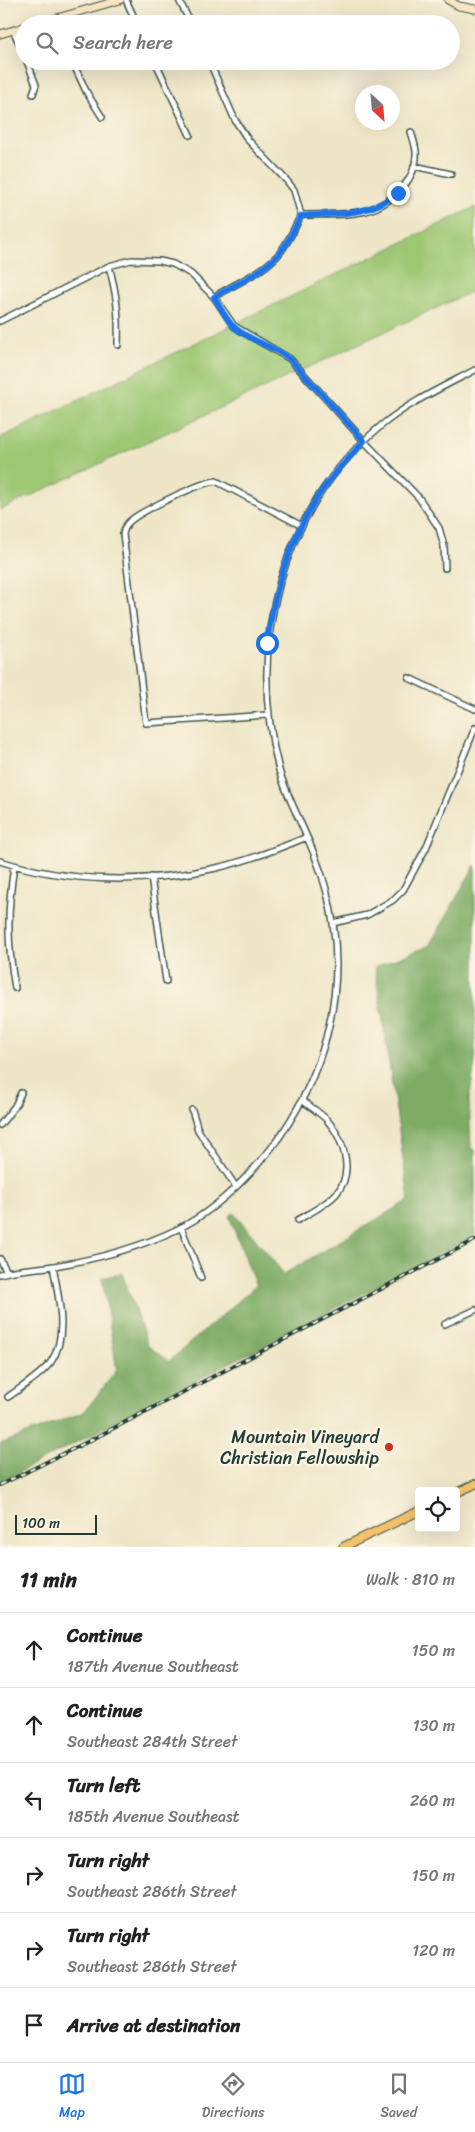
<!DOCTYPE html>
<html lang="en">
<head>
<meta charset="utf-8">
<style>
	body { margin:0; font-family:Sriracha,sans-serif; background:#f6f6f6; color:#222 }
	.controls { position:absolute; right:15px; bottom:15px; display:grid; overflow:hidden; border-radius:5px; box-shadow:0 5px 20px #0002 }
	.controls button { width:45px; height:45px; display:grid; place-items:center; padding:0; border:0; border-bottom:1px solid #e0e0e0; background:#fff; color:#222; font:25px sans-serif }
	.compass { position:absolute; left:355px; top:85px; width:45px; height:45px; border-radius:50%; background:#fff; box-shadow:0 5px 20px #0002; rotate:154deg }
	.scale { position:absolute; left:15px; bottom:12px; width:82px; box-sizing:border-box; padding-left:5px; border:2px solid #1f3d34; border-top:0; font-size:14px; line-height:18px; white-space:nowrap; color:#1f3d34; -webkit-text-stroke:4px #fcf5e5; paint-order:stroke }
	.stop { position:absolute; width:15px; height:15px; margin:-11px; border:4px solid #1a73e8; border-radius:50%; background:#fff }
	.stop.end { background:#1a73e8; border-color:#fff; box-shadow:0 1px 5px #0008 }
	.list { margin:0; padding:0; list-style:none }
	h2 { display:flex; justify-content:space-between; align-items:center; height:65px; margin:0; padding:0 20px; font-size:21px }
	h2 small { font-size:16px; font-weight:400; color:#767676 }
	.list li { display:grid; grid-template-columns:32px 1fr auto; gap:15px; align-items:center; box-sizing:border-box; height:75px; padding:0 20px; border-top:1px solid #e0e0e0 }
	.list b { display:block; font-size:19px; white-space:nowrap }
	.list p { margin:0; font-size:16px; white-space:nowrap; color:#767676 }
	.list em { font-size:16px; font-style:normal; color:#767676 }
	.icon { flex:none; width:28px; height:28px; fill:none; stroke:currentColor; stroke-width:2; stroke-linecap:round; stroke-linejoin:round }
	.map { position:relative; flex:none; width:475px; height:1547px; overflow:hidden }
	.search { position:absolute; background:#fff; box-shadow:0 5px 20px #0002; left:15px; right:15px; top:15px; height:55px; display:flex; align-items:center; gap:12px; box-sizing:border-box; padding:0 18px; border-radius:28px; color:#767676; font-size:19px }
	.sheet { height:515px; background:#fff }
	nav { display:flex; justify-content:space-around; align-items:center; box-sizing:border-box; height:70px; border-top:1px solid #e0e0e0; background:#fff; font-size:14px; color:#767676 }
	nav a { display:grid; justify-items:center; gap:2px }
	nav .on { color:#1a73e8 }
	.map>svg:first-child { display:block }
	.green { fill:#9dc773; stroke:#5e8254 }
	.forest { fill:#7eac65; stroke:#4e744c }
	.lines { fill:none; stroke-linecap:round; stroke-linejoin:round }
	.street-casing { stroke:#3e564a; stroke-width:8 }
	.secondary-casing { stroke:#3e564a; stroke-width:9 }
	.primary-casing { stroke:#3e564a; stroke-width:10 }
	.street { stroke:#fff; stroke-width:5 }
	.secondary { stroke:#fbe6c4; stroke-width:7 }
	.primary { stroke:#f5c16b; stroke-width:8 }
	.rail-casing { stroke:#1f3d34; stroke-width:4 }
	.rail { stroke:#fcf5e5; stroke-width:2; stroke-dasharray:5.5; stroke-linecap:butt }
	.route { stroke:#1a73e8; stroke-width:6 }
	.poi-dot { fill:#c8321e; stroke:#fcf5e5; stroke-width:2 }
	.labels { text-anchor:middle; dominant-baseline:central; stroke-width:5; stroke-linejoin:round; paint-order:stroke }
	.poi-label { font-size:18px; fill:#1f3d34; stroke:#fcf5e5; text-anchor:end }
</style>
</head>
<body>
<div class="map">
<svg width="475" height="1547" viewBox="0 0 475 1547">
	<rect width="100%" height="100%" fill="#fcf5e5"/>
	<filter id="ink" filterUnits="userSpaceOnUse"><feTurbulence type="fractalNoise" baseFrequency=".02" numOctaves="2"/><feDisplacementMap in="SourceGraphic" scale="10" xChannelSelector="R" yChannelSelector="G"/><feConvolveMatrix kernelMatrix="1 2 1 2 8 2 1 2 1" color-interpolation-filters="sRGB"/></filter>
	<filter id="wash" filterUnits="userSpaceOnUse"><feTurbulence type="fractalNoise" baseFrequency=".0096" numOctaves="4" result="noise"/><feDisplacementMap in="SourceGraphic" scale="20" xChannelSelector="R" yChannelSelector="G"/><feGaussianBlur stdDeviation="1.12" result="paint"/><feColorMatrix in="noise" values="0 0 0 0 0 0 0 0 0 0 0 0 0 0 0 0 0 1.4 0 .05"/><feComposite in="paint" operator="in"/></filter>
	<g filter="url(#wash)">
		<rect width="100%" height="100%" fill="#efe6c8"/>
		<path class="green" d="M475 207V290L0 510V438Z"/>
		<path class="forest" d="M475 865V1062L469 1100 471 1148 475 1150V1236L0 1482V1444L84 1412 117 1370 102 1278 122 1273 148 1346 169 1361 256 1286 229 1216 234 1213 284 1274 409 1200 375 967 429 946Z"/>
	</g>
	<g filter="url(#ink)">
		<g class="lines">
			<g class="street-casing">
				<path id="street" d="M126 0 137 24
					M179 0 191 24
					M13 30 24 54
					M27 61 36 85 33 94
					M72 61 87 93 102 117
					M155 61 190 135
					M209 61 235 120 248 140 287 181 294 190 301 215
					M414 166 451 174
					M109 266C117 296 119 314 118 345
					M214 297C234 284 260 274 277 256 288 244 294 229 301 215 322 214 345 216 366 211 392 204 418 179 416 151 415 144 413 138 411 132
					M0 321 109 266 131 260 160 261 173 264 191 274 214 297 234 326 290 359 364 441 419 498 439 528 444 546 445 568
					M409 678 475 709
					M268 715 146 723 123 534C124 530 125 526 128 523 138 512 201 482 216 481L302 526
					M0 861C69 883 146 884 216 868 248 861 278 849 307 837
					M14 866C7 913 7 941 15 988
					M151 877 166 981
					M333 923 367 915 393 900 403 890 426 848 475 728
					M192 1110 198 1130 236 1187
					M0 1125 15 1106 21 1093
					M298 1220C311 1212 326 1205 336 1194 355 1173 344 1139 327 1120 320 1113 311 1107 303 1101
					M181 1227 201 1278
					M0 1259 7 1272
					M0 1274C17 1269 36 1269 54 1266 98 1259 139 1248 180 1228 204 1216 224 1199 242 1181 310 1114 347 1018 333 923 330 902 324 879 316 859 305 829 288 800 279 770 246 645 280 509 382 425 410 402 443 387 475 370
					M445 1324 475 1310
					M8 1397C23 1386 40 1376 51 1362 69 1336 58 1295 53 1266"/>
			</g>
			<g class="secondary-casing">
				<path id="secondary" d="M448 0 459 6 475 9
					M36 24 120 0
					M0 34 24 27"/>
			</g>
			<g class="primary-casing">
				<path id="primary" d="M456 1493 475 1484
					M343 1547 419 1511"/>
			</g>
			<use href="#street" class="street"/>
			<use href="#secondary" class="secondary"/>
			<use href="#primary" class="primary"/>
			<g class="rail-casing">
				<path id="rail" d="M0 1485 87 1442 475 1240"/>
			</g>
			<use href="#rail" class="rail"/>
		</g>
	</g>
	<g class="lines" filter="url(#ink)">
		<path class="route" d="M267 643C274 592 289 542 317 498 330 477 348 459 364 441L290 359C273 346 250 341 234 327 225 318 220 307 214 297 234 285 260 274 277 256 288 245 294 229 301 216 339 213 366 217 398 193"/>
	</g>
	<circle class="poi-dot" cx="389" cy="1447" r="5"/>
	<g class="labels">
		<g class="poi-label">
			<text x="379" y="1437">Mountain Vineyard<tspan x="379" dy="21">Christian Fellowship</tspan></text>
		</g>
	</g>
</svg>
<div class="controls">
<button><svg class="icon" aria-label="locate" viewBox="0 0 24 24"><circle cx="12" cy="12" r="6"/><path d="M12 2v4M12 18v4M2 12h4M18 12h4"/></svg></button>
</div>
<svg class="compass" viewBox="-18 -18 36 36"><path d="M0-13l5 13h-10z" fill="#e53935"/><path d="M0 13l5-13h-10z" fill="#767676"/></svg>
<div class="scale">100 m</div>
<div class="stop" style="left:267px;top:643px"></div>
<div class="stop end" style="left:398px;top:193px"></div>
<div class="search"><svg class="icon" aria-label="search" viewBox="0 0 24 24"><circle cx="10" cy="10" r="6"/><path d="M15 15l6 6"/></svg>Search here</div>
</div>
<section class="sheet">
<h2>11 min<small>Walk · 810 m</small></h2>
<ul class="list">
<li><svg class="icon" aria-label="ahead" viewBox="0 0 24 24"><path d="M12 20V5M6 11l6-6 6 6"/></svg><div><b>Continue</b><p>187th Avenue Southeast</p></div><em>150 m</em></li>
<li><svg class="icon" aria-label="ahead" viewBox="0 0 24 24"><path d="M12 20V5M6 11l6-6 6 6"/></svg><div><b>Continue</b><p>Southeast 284th Street</p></div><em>130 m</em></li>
<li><svg class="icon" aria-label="left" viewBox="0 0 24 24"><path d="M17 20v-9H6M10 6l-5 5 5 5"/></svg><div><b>Turn left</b><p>185th Avenue Southeast</p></div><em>260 m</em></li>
<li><svg class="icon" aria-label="right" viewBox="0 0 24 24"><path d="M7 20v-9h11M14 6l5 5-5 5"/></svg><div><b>Turn right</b><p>Southeast 286th Street</p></div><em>150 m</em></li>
<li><svg class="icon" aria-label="right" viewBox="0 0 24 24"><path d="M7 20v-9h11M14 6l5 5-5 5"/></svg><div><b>Turn right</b><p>Southeast 286th Street</p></div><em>120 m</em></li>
<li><svg class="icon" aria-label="arrive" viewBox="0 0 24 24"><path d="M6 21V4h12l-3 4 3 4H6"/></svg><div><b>Arrive at destination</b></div></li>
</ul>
</section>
<nav>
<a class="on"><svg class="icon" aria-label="map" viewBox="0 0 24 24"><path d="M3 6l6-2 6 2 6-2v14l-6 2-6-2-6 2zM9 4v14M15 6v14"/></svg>Map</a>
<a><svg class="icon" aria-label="directions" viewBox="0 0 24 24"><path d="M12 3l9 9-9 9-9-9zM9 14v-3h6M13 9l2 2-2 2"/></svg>Directions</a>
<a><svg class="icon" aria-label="saved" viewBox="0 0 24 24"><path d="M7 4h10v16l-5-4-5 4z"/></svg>Saved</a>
</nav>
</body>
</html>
